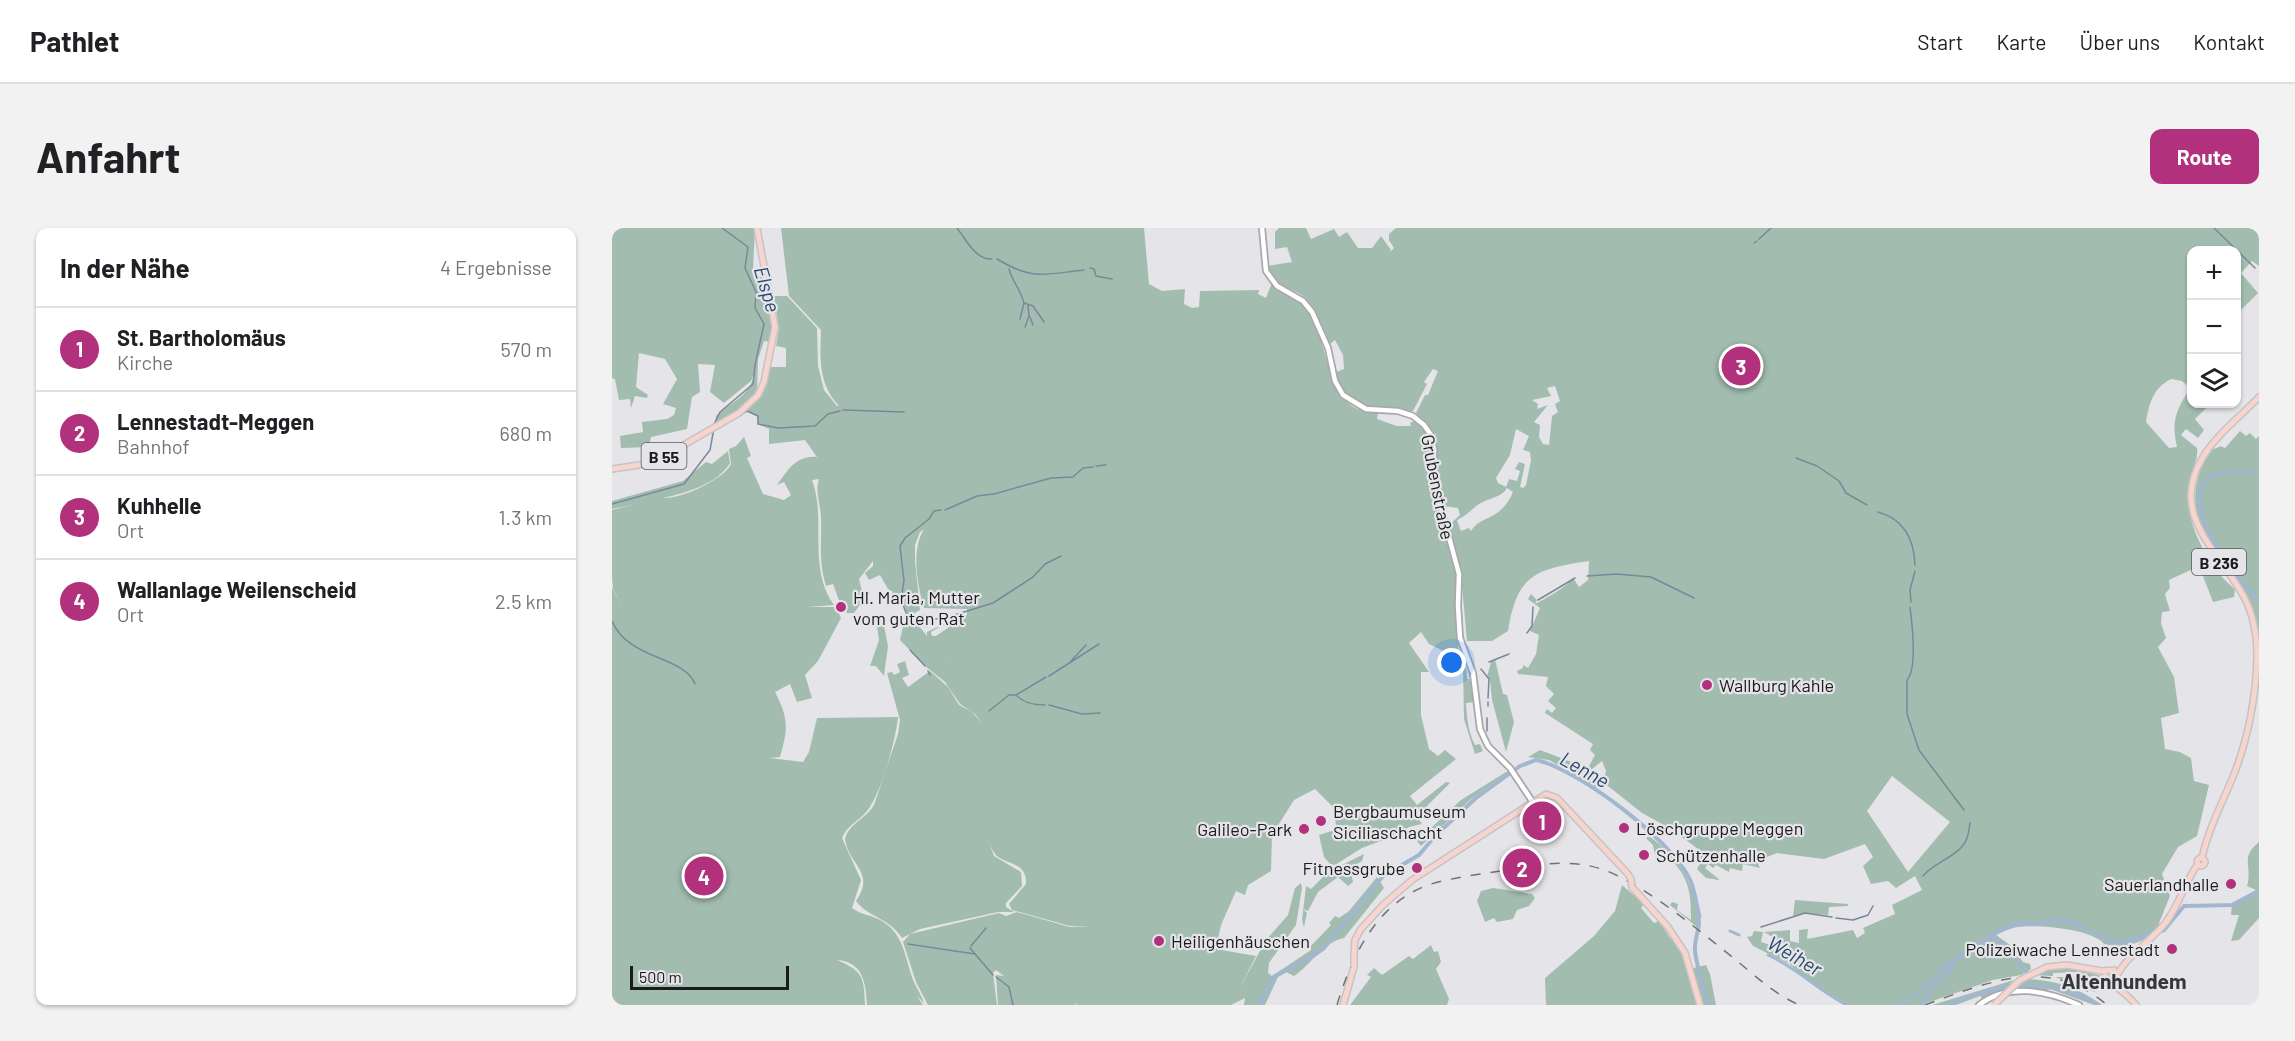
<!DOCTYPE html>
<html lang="de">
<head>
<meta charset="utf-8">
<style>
	body { margin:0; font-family:Barlow,sans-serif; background:#f2f2f2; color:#202124 }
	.controls { position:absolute; right:18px; top:18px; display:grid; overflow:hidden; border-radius:12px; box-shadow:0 2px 4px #0004 }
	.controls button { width:54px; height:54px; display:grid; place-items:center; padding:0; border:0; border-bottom:2px solid #e0e0e0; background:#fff; color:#202124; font:30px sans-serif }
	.scale { position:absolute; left:18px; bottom:15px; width:159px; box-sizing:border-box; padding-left:6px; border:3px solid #1b1b1c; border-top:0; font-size:16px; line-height:21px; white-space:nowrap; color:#1b1b1c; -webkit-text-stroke:4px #e5e5e9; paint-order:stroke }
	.you { position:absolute; left:840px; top:435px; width:21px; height:21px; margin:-15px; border:4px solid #fff; border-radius:50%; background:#1a73e8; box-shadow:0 0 0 9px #1a73e833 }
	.badge { display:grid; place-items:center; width:39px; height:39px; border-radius:50%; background:#b1317d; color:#fff; font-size:20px; font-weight:700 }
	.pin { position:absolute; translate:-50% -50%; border:3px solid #fff; box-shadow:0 2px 6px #0006 }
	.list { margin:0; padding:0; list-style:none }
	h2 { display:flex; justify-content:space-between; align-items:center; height:78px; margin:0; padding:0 24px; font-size:26px }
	h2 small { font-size:20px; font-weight:400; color:#757577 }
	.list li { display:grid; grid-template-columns:39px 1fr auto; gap:18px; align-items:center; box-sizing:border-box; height:84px; padding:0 24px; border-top:2px solid #e0e0e0 }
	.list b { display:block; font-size:22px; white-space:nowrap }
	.list p { margin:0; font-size:20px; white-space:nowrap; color:#757577 }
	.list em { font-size:20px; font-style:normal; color:#757577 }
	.icon { flex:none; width:33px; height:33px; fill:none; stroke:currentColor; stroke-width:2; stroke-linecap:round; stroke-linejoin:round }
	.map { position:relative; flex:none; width:1647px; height:777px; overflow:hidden; border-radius:12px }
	header { display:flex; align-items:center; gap:36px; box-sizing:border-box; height:84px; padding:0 30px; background:#fff; border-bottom:2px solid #e0e0e0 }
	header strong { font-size:28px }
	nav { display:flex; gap:33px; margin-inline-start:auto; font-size:21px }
	.intro { display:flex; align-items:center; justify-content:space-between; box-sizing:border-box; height:144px; padding:0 36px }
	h1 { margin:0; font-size:42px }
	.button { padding:15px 27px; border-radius:12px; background:#b1317d; color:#fff; font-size:21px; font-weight:700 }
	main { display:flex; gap:36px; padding:0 36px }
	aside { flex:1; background:#fff; border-radius:12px; box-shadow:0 2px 4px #0004 }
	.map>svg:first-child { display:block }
	.green { fill:#a2bdb0; fill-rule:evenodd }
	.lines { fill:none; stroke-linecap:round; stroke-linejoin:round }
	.stream { stroke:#7a8899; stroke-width:1.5 }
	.canal { stroke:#a2b7cf; stroke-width:3 }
	.river { stroke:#a2b7cf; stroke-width:4 }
	.secondary-casing { stroke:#a9a9ad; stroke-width:8 }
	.primary-casing { stroke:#c4c4c4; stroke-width:8 }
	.secondary { stroke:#fff; stroke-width:4.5 }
	.primary { stroke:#f8d4ce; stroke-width:5 }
	.rail { stroke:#727274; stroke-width:1.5; stroke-dasharray:10 10; stroke-linecap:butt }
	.primary-bridge-casing { stroke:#c4c4c4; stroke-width:8; stroke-linecap:butt }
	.primary-bridge { stroke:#f8d4ce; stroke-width:5 }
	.poi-dot { fill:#b1317d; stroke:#e5e5e9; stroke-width:2 }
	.labels { text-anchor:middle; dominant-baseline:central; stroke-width:4.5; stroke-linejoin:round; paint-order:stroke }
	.shield { fill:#e5e5e9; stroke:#58585a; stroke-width:1.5 }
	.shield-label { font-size:16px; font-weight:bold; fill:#1b1b1c }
	.street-label { font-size:18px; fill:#1b1b1c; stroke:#e5e5e9 }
	.poi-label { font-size:18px; fill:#1b1b1c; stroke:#e5e5e9; text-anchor:start }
	.water-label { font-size:20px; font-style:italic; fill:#29496d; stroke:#e5e5e9 }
	.quarter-label { font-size:21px; font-weight:bold; fill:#37373b; stroke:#e5e5e9 }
</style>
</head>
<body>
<header>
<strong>Pathlet</strong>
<nav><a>Start</a><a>Karte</a><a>Über uns</a><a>Kontakt</a></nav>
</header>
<div class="intro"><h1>Anfahrt</h1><a class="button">Route</a></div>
<main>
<aside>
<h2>In der Nähe<small>4 Ergebnisse</small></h2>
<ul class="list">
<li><span class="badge">1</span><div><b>St. Bartholomäus</b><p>Kirche</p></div><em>570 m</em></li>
<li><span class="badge">2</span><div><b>Lennestadt-Meggen</b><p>Bahnhof</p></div><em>680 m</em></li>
<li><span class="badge">3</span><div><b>Kuhhelle</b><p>Ort</p></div><em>1.3 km</em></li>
<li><span class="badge">4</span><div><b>Wallanlage Weilenscheid</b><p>Ort</p></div><em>2.5 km</em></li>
</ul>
</aside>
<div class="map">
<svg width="1647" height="777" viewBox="0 0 1647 777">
	<rect width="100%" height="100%" fill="#e5e5e9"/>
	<path class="green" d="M0 0H143L141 41 148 49 151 40 161 98 158 114 152 113 146 131 145 165 130 179 103 196 104 188C118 174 139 168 142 146L139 153 112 175 98 164 103 137 86 136 88 164 80 169 75 201 39 209 37 219 9 220 8 208 31 204 30 194 55 191 62 187 64 180 51 176 65 151 53 131 27 125 24 159 36 167 35 170 23 168 19 180 18 171 7 172 3 151 0 150Z
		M169 0H532L537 56 550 63 573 61 572 76 580 80 587 79 588 63 647 62 646 66 654 70 659 57C672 65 688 71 697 84 719 116 712 186 766 185L765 191 785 198H799L798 195 804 192 816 206 820 258 846 346 844 404 848 431 817 416 809 404 797 415 817 444H809V487L817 521 826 528 833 522 844 531 798 568 805 577 834 554 838 555 805 588 810 596 797 599 779 612 777 610 750 620 723 637 718 636 712 629 707 607 729 600 761 599 724 597 721 579 703 561 682 572 660 607 659 643 636 657 633 667 624 663 609 697 604 721 644 728 627 761 654 712 676 687 683 660 689 655 690 660 684 697 657 735 656 745 660 748 699 722V718L719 697 717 695 723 688 727 690 737 683 765 649 772 660 732 710C711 714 700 736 682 748L674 744 666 749 653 777H632L633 770 619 777H464L466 775 462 777H386L384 747 392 748 384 742 381 745 385 777H316L304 754 291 714 298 706 387 685 394 688 405 684 458 699H479L458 698 400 682 397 676 414 656C415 636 399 637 386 629 380 624 377 615 374 608L382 628 409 644 410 658 394 675V679L402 684H386L308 701 290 710C276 689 257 690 244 673 264 644 237 638 233 611 237 595 254 591 262 577L286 506 288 492 275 445 280 444 282 447 288 444 285 436 293 433 297 447 290 450 296 459 318 443 336 459 347 477 360 484 370 495 363 486 348 476 333 454 313 438 288 412 292 394H303L299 390C306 386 315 384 319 391L304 394 337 436 315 408V404L334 395 319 404 320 408H324L340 397 336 390 350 385 349 389 355 387V381L312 380C305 357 299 322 312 301L308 304 303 317V333L308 382 296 389 290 372 278 368 281 364 276 361 268 347 257 352 253 345 261 338V333L247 351 252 371 242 385H235L225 377 228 375 221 356 214 358C206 331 210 314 209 288 208 275 203 263 207 251L200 252C215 292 195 339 222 377L196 379H224L229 390 206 433 193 447 200 470 185 474 178 456 163 464C177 491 176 501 168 529L158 530 191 534 197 524 205 490 286 489C284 511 269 566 255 583 246 594 236 596 230 610L249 652 240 680C249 687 260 687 270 693 293 707 293 732 302 754 305 761 310 768 312 775L305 768 311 777H255C254 755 251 734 225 732 250 743 252 747 253 777H0V359L9 377 1 360 0 349V282L20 277 0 281V273L71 253 94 234 100 236 116 223 118 235C106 256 73 265 51 270 69 271 111 252 119 236L117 221 124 218 132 209 139 228 135 230 151 266 172 272 179 267 172 254 165 257C176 242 184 227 205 229L193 212 157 216V201L146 196 145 188 135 183 152 162 158 139H174V120L164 118 167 100 162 68H175L205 100 206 138 212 162 225 178H227C206 156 208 130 209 102L177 68Z
		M667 0H694L699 11 722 1 727 9 735 4 746 20H760L769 8 779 22 777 25 782 20 777 12V6L784 0H1647V38L1640 33 1629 45 1646 65 1625 86 1624 22H1580V144L1575 147 1579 148 1580 176H1598L1583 191 1592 202 1586 210 1574 201 1569 207 1585 220C1587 233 1577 247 1576 261 1573 295 1597 341 1623 361L1622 369 1601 374 1589 343 1583 340 1557 352 1558 360 1553 366 1558 383 1550 384 1549 395 1554 410 1546 419 1562 449 1567 485 1549 490 1553 521 1568 524 1579 530 1582 553 1597 557 1585 608 1566 619 1550 646 1558 668 1547 695 1549 698C1532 715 1516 721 1492 716 1481 701 1425 696 1406 699 1399 700 1390 704 1384 707L1401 719 1411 734 1418 736 1419 741 1409 747 1381 752 1309 777H1234L1208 762 1177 736 1141 718 1135 709 1140 708 1142 703 1151 704 1149 714 1162 718 1164 711 1152 704 1178 702V713L1187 715V702L1196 701 1195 711 1241 702 1245 710 1253 705 1251 700 1283 686 1280 677 1310 662 1303 648 1284 660 1276 653 1259 656 1251 638 1261 629 1253 616 1212 631 1165 625 1145 633 1148 640 1131 636 1130 643 1118 640 1117 644 1104 637 1101 640 1096 636 1093 640 1108 652 1094 650 1085 641 1090 632 1081 626 1086 621 1059 601 1030 585 991 554 994 543 990 533 979 542 976 540 983 527 978 522 981 516 933 485 935 481 940 485 944 480 936 473 942 466 934 458 936 449 906 446 905 443 911 440V437L916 440 924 426 927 407 918 403 928 380 916 371 919 366 925 372 923 376C933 371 956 358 961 350L967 359 976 352 977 333C924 341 905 346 896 403L880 413H855L849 347 836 298 848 287 846 280 831 278 823 246 822 210 824 207 804 185 813 167H816L826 143 821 141 812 154 815 156 801 183C795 183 792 181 786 181 752 176 737 184 722 145L732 141 731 127 723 112 717 117C714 105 698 73 690 67 673 57 665 60 655 38L680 34 675 19 663 21V4ZM1559 151 1570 153 1578 160C1564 183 1559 192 1565 219L1557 220 1534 194C1537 176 1541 160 1559 151ZM943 158 948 173 943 176 946 184 940 188 937 217 931 216 927 209 928 197 922 194 936 177 925 181 926 176 920 172 939 168 935 160ZM904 201 917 208 911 222 918 224 919 232 914 257 911 260 908 259 913 236 907 234 903 241 908 243 905 253 897 251 894 259 886 255 884 250 898 227ZM895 260 901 264C888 294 870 286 859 303L857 300 849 303 845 292C855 288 860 280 869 275 878 270 890 269 895 260ZM1280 548 1338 594 1296 644 1255 583Z
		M1628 203 1634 208 1638 205 1644 211 1647 208V422C1645 406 1644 388 1637 373 1614 329 1570 301 1587 246 1589 240 1595 226 1600 222 1603 220 1606 220 1608 218L1613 220Z
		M264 392 271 393 276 418 272 448 264 438H258L267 412Z
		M883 431 891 466 895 467 902 494 894 524 880 472 878 452 875 449 879 434Z
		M854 439 855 451H862L863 474 854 475C855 489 856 504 863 517L868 516 871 523 863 526 852 491 851 440Z
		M928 522 962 535 989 554 985 560 937 532 916 529Z
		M894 544H897L858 572 809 618 805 613 849 572Z
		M1037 608C1067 630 1088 661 1085 699L1058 677 1060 674 1066 676 1065 682 1079 692C1079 663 1077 649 1055 627H1043L1041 617 1034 610Z
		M1647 614V690L1627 712 1619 713 1627 687H1619L1620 675 1644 662 1635 658C1641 638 1627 630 1647 614Z
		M752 626 750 633 738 640 741 654 736 658 726 649 706 664 696 683 691 681 695 685 692 699 690 692 694 658 699 661 716 644Z
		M1010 657 1032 676 1029 680 1042 695 1047 693 1058 710 1061 709 1077 741 1094 737 1098 746 1104 777H934L933 750 982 708 1003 683Z
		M881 660 920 666 923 670 917 678 905 682 901 691 885 694 882 690 873 694 865 673 869 663Z
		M1183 672 1236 676V678L1217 679 1216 687 1193 685 1181 688Z
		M819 717 822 724 826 723 829 734 824 741 837 771 835 777H738L759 749 755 747 762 740 770 747 797 728 801 731Z
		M1458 740 1490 748 1501 755 1498 758 1483 751V764L1443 749H1450L1475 759 1479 750 1464 744 1441 745V748L1420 747 1438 741Z
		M1414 751C1443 752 1466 759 1489 777H1482L1438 761 1434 763 1399 762Z
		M1402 752 1389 764 1371 771 1368 768 1344 777H1320Z"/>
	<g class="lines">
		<path class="stream" d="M345 0C354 11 363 32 380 31
			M1602 0 1643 40
			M1147 11 1159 0
			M1142 15 1145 13
			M385 31C421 53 433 46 472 42
			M478 40 482 41 484 48 500 51
			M397 41C400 53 409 62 412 75L421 78 432 94
			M418 89 421 97
			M408 91 412 75
			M413 99 417 88 416 77
			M231 182 292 184
			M130 186 135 183 146 188V196L166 200 203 198 216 186 228 183
			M102 196 108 184 141 156 143 137 152 96 143 80 144 64 133 40 136 19 110 0
			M1184 230 1205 238 1227 253 1234 265 1255 277
			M484 238 494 237
			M0 276 72 256 98 222 102 200
			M333 282 365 268 382 266 439 250 461 249 471 240 481 239
			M1266 284C1292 291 1302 311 1303 337
			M975 348 1005 346 1039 349 1082 370
			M926 372 963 350
			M1299 374 1298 362 1303 343
			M1298 379C1300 395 1306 440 1295 452V486L1307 522 1352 582
			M295 387 289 372 292 353 288 318 293 310 317 291 322 283 329 282
			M0 393C16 432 73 428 83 456
			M305 394 336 389 381 375 421 349 433 336 449 328
			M915 405 920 398 921 379
			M298 422 313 438
			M459 433 474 417
			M877 434 897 426
			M869 441 877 451 876 470
			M316 443 318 447
			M437 448 487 416
			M404 467 434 449
			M437 477 470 486 488 485
			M876 478V474
			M377 483 397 467H404C411 475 423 477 433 477
			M875 503V490
			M671 600 676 599
			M1311 648C1322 634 1349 628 1355 610 1357 605 1357 600 1358 595
			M1224 690 1241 692 1256 687 1261 678
			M1149 699 1193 685 1220 689
			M296 716 363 726
			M359 718 374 700
			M358 720 381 747
			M384 749 397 759 401 777"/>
		<path class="canal" d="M1084 674 1088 688
			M1118 703 1127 707
			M1156 727C1185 740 1207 763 1235 777
			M1284 777 1303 767 1334 736 1342 733"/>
		<path class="river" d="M1647 243C1634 244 1613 243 1601 248 1558 266 1627 356 1647 372
			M1377 708C1396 716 1400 732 1415 744
			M647 777 663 748 698 730 712 720 771 648 807 627 824 607 864 570 908 538 924 532C965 540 1071 619 1081 660 1084 671 1087 685 1087 696 1086 705 1082 714 1083 723 1085 741 1092 760 1097 777
			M1310 777 1318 761 1336 744 1342 733 1390 701 1404 696H1429L1441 692 1458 694 1500 713H1514L1552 702 1572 678 1620 677 1647 663
			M1336 777C1376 760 1410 750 1453 763 1464 766 1477 770 1487 777"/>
		<g class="secondary-casing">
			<path id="secondary" d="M650 0 654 43 665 58 691 73 700 84 716 120 723 153 731 167 754 181 786 183 801 188 812 197 819 207 822 222 821 250 847 346 846 378 848 410 861 445 868 501 876 518 898 540 920 573
				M1367 777C1396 754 1436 763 1467 777"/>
		</g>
		<g class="primary-casing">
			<path id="primary" d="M0 241 27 237 51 229 127 185 146 167 152 154 163 99 145 0
				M1585 634a4 4 0 1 1 8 0a4 4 0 1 1-8 0Z
				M1590 630C1596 602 1610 575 1621 549 1636 511 1644 469 1645 429 1645 409 1642 389 1633 371 1609 324 1555 288 1591 229 1605 206 1629 188 1647 169
				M1020 659 1056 699 1073 725 1088 777
				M742 727 743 712 749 701 771 677 800 652 934 566 945 570 1016 646 1019 651
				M1435 739 1455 737 1490 743 1502 742
				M1493 748C1498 756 1516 766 1524 777
				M1504 750C1513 728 1540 713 1554 694 1568 676 1573 653 1586 636
				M731 777 742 739"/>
		</g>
		<use href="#secondary" class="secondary"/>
		<use href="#primary" class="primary"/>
		<path class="rail" d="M725 777C740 727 765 674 819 656 843 649 870 646 895 642 933 635 969 629 1006 648 1049 670 1086 702 1124 732 1144 749 1163 766 1187 777
			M1313 777C1376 754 1437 727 1495 777"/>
		<g class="primary-bridge-casing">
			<path id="primary-bridge" d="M1019 651 1020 659
				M742 727V739
				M1382 777 1408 752 1435 739"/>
		</g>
		<use href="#primary-bridge" class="primary-bridge"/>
	</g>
	<g class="poi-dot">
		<circle cx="229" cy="379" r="6"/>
		<circle cx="1095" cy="457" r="6"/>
		<circle cx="709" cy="593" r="6"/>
		<circle cx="1012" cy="600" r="6"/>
		<circle cx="692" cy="601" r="6"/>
		<circle cx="1032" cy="627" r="6"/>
		<circle cx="805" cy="640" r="6"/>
		<circle cx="1619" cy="656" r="6"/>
		<circle cx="547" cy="713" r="6"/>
		<circle cx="1560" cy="721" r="6"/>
	</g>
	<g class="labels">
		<g class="shield">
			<rect x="29.5" y="215" width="45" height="26" rx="4.5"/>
			<rect x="1580" y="321" width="54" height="26" rx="4.5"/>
		</g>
		<g class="shield-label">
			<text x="52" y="228">B 55</text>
			<text x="1607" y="334">B 236</text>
		</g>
		<g class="street-label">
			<text transform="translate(826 259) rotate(79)">Grubenstraße</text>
		</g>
		<g class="poi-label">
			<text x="241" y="369">Hl. Maria, Mutter<tspan x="241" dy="21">vom guten Rat</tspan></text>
			<text x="1107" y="457">Wallburg Kahle</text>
			<text x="721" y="583">Bergbaumuseum<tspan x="721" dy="21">Siciliaschacht</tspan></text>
			<text x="1024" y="600">Löschgruppe Meggen</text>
			<text x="680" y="601" text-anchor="end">Galileo-Park</text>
			<text x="1044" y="627">Schützenhalle</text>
			<text x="793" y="640" text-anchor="end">Fitnessgrube</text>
			<text x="1607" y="656" text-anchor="end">Sauerlandhalle</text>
			<text x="559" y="713">Heiligenhäuschen</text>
			<text x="1548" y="721" text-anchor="end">Polizeiwache Lennestadt</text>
		</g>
		<g class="water-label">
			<text transform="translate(156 61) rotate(73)">Elspe</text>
			<text transform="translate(973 541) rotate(29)">Lenne</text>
			<text transform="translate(1183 727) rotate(30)">Weiher</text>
		</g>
		<g class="quarter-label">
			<text x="1512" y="752">Altenhundem</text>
		</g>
	</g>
</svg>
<div class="controls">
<button>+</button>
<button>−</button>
<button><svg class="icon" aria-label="layers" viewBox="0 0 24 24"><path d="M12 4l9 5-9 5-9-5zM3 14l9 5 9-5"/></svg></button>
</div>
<div class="scale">500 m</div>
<div class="you"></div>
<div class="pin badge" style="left:930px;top:593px">1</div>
<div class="pin badge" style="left:910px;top:640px">2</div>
<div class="pin badge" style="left:1129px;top:138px">3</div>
<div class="pin badge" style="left:92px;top:648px">4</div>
</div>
</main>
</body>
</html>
